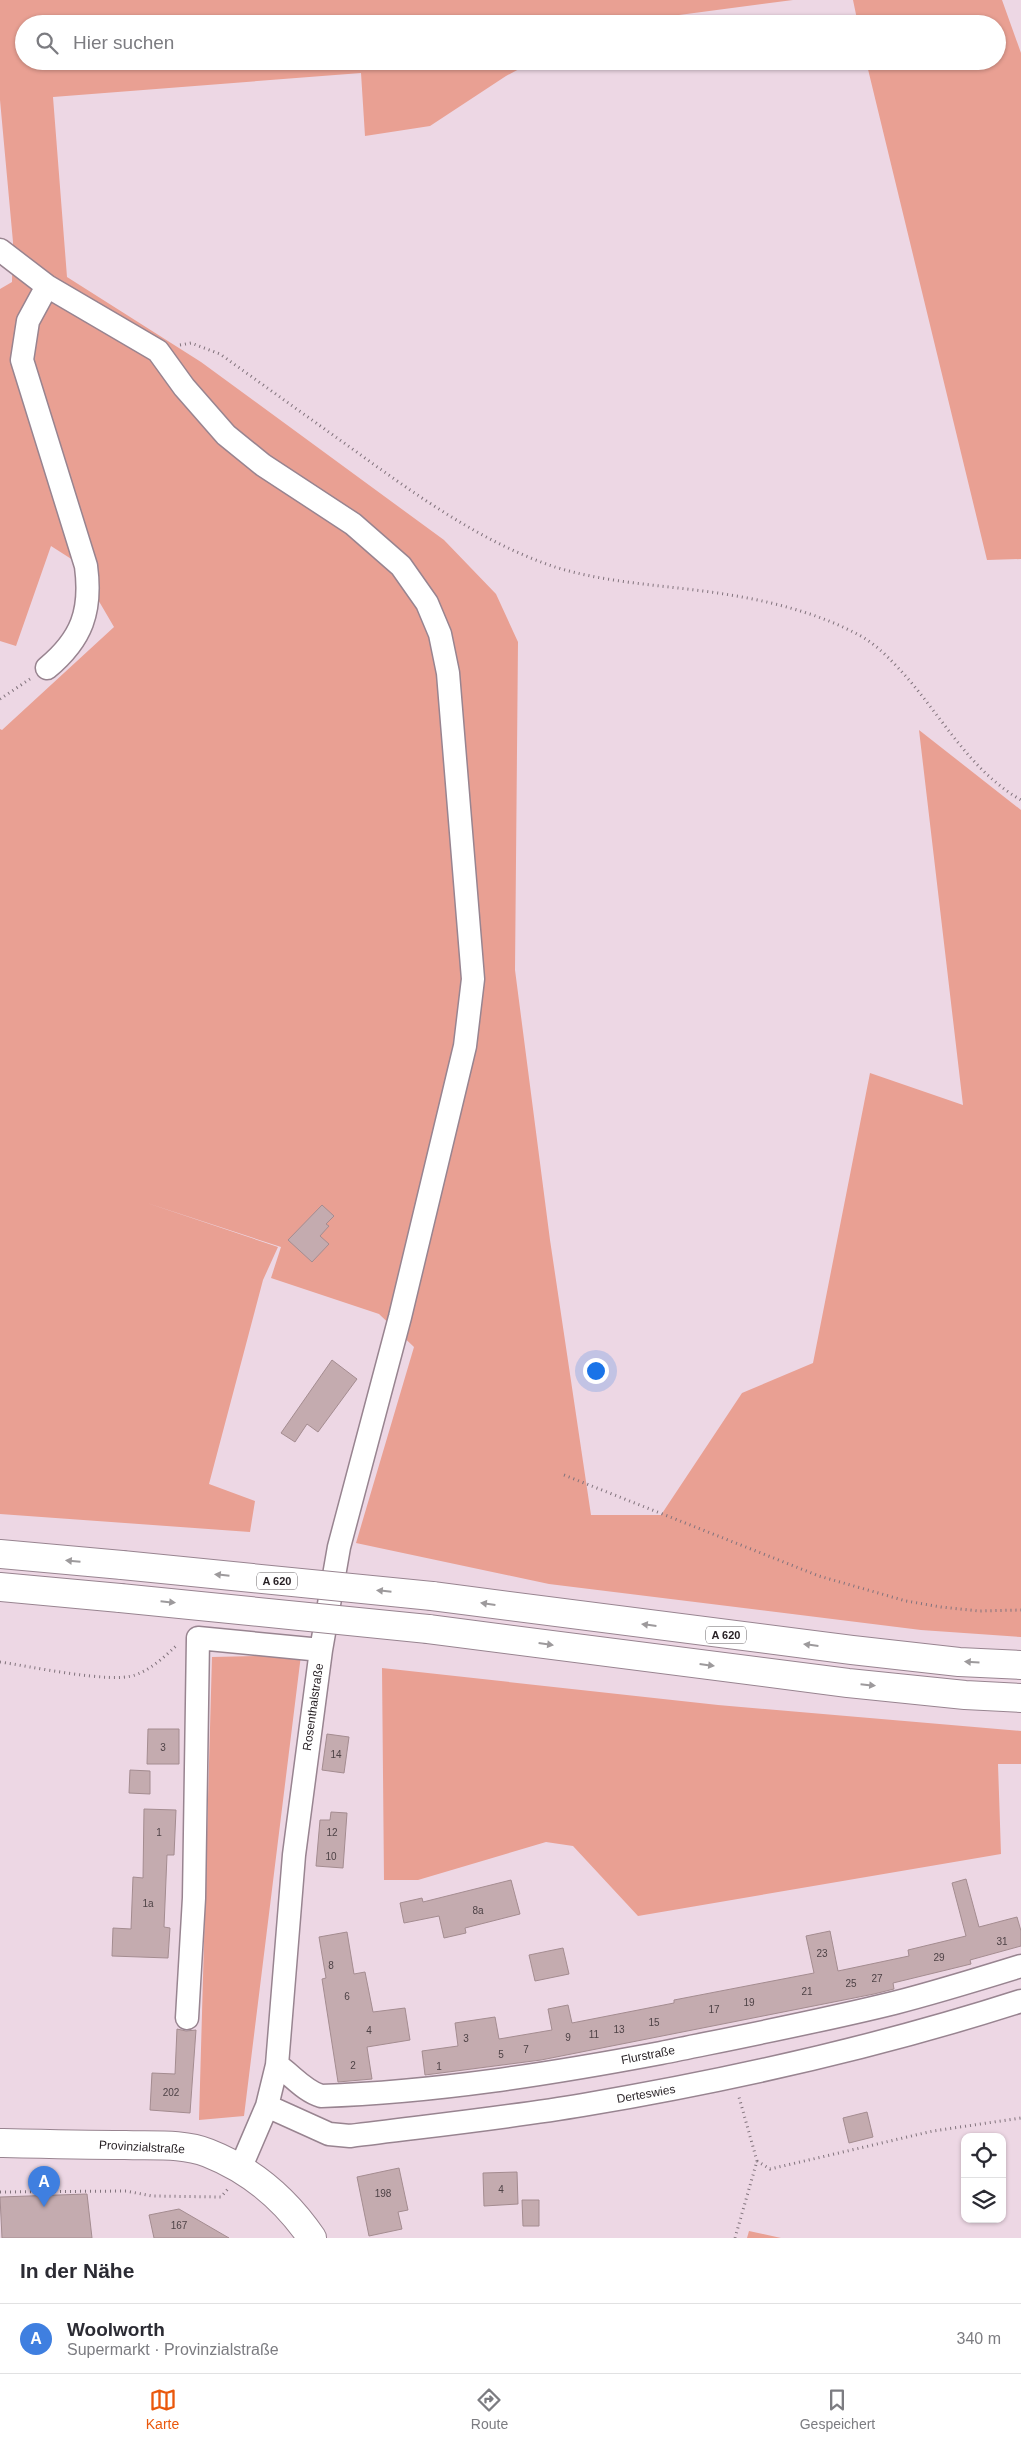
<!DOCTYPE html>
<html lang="de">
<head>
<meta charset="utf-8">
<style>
	body { margin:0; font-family:Helvetica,sans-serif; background:#f2f2f3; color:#2b2b33 }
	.controls { position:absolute; right:15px; bottom:15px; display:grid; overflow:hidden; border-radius:10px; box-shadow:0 1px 4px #0004 }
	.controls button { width:45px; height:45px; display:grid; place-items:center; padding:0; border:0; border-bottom:1px solid #e1e1e2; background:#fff; color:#2b2b33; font:25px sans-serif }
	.you { position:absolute; left:595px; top:1370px; width:18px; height:18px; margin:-12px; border:4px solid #fff; border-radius:50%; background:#1a73e8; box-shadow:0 0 0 8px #1a73e833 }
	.badge { display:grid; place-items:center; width:32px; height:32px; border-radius:50%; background:#ea580c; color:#fff; font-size:16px; font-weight:700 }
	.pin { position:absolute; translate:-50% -41px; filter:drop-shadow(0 1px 2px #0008) }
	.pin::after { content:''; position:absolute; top:26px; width:18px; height:15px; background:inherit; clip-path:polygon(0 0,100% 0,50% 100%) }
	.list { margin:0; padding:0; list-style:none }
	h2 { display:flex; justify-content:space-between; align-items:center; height:65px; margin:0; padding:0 20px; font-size:21px }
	h2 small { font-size:16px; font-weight:400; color:#7c7c81 }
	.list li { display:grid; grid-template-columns:32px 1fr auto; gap:15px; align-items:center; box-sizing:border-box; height:70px; padding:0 20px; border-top:1px solid #e1e1e2 }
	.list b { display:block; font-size:19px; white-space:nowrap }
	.list p { margin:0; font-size:16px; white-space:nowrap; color:#7c7c81 }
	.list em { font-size:16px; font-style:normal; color:#7c7c81 }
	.icon { flex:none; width:28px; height:28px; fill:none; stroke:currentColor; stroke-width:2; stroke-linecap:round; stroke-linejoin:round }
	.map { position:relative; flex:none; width:1021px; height:2238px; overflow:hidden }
	.search { position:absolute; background:#fff; box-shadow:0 1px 4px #0004; left:15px; right:15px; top:15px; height:55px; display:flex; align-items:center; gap:12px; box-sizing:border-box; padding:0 18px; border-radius:28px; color:#7c7c81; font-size:19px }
	.sheet { height:135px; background:#fff }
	nav { display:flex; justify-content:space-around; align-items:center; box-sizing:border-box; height:70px; border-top:1px solid #e1e1e2; background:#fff; font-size:14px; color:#7c7c81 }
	nav a { display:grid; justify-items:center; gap:2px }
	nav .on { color:#ea580c }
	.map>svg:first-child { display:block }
	.green { fill:#e9a093 }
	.building { fill:#c4abaf; stroke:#a48c90 }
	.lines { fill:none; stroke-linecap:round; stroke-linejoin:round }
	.minor-casing { stroke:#988490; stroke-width:25 }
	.major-casing { stroke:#988490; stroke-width:30 }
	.highway-casing { stroke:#988490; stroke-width:30 }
	.path { stroke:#81737c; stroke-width:3; stroke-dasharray:1 4; stroke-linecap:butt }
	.minor { stroke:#fff; stroke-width:22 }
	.major { stroke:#fff; stroke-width:28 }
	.highway { stroke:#fff; stroke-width:28 }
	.highway-bridge-casing { stroke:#988490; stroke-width:30; stroke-linecap:butt }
	.highway-bridge { stroke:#fff; stroke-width:28 }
	.oneway { fill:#9d9a9c }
	.labels { text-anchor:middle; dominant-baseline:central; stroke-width:4.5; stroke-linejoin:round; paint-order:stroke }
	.number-label { font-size:10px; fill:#4e4246 }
	.shield { fill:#fff; stroke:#676265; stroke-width:1 }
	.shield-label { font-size:11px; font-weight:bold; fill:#261f23 }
	.street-label { font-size:12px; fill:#261f23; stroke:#fff }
</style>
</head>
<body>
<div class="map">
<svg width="1021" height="2238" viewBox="0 0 1021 2238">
	<rect width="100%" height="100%" fill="#edd7e4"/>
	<path class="green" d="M0 0H793L611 24H24V61H534L506 76 430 126 365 136 361 73 53 97 67 277 201 362 444 540 496 594 518 642 515 970 550 1240 591 1515H661L742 1393 813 1363 870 1073 963 1105 919 730 1021 810V1637L921 1630 549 1584 356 1543 414 1347 379 1314 271 1278 281 1247 147 1203 278 1247 263 1280 209 1484 255 1501 250 1532 0 1514V729L2 730 114 627 76 562 51 546 16 646 0 641V289L12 282 13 242 0 100Z
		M853 0H1002L1021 53V559L987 560 866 61H997V24H858Z
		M301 1655 244 2116 199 2120 212 1657Z
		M382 1668 718 1705 1021 1731V1764H998L1001 1854 638 1916 573 1846 546 1842 418 1880H384Z
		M749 2231 781 2238H747Z"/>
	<path class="building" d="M322 1205 334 1216 326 1224 329 1226 320 1236 329 1244 312 1262 288 1240Z
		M332 1360 357 1379 318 1432 307 1424 295 1442 281 1433Z
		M148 1729H179V1764H147Z
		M327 1734 349 1737 344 1773 322 1770Z
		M130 1770 150 1771V1794L129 1793Z
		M144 1809 176 1810 174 1855H167L164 1927 170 1928 168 1958 112 1956 113 1928 131 1929 133 1877 143 1878Z
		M331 1812 347 1813 343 1868 316 1866 320 1820H330Z
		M966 1879 979 1927 1017 1917 1021 1931V1946L970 1960 971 1964 893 1983 894 1989 874 1994 541 2060 425 2075 422 2051 458 2046 455 2023 495 2017 499 2039 552 2030 548 2009 568 2005 572 2023 674 2003V2000L814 1973 806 1936 830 1931 838 1971 909 1956 908 1950 966 1936 952 1883Z
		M511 1880 520 1914 465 1928 466 1933 444 1938 439 1916 404 1923 400 1903 422 1898 423 1902Z
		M347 1932 354 1974 365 1972 373 2012 405 2008 410 2040 367 2047 372 2079 338 2082 322 1979 326 1978 319 1937Z
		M563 1948 569 1974 535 1981 529 1955Z
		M177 2029 186 2031 196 2030 190 2113 150 2110 152 2073 175 2074Z
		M867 2112 873 2137 849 2143 843 2118Z
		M399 2168 408 2210 398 2212 402 2229 369 2236 357 2177Z
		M517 2172 518 2204 484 2206 483 2173Z
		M87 2194 92 2238H2L0 2197Z
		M522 2200H539V2226H523Z
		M179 2209 229 2238H154L149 2215Z"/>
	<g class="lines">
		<g class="minor-casing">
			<path id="minor" d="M0 250 47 286 158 351 184 387 226 435 263 465 353 524 401 566 427 603 440 634 448 673 473 979 465 1046 400 1317 339 1547 321 1650 294 1855 277 2065 267 2106 240 2169
				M47 668C82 639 92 611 86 566L22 360 28 321 47 286
				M187 2018 194 1898 198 1638 321 1650
				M277 2065C292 2075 304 2091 321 2096 436 2092 549 2074 661 2053 739 2037 817 2022 894 2003 937 1992 979 1979 1021 1966
				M267 2106 329 2134 350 2136C428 2126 506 2118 583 2105 731 2080 878 2047 1021 2001"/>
		</g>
		<g class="major-casing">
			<path id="major" d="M0 2143C42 2144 83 2145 125 2145 152 2146 183 2143 208 2153 251 2170 286 2200 312 2238"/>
		</g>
		<g class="highway-casing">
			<path id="highway" d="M0 1554 122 1565
				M0 1587 120 1598
				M432 1596 852 1650 959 1662 1021 1665
				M428 1629 848 1683 965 1695 1021 1698"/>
		</g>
		<path class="path" d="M180 345 191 343 220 354C266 387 312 420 358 453 419 497 483 543 555 567 610 584 667 585 724 594 770 601 818 613 859 635 876 644 890 659 902 672 942 716 969 770 1021 800
			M0 699 30 679
			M564 1475 819 1576 906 1601 941 1607 979 1611 1021 1610
			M0 1662C29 1666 111 1684 135 1675 152 1669 164 1657 176 1646
			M757 2161 770 2169 933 2131 1021 2118
			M0 2192 126 2191 152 2196 221 2197 228 2189
			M735 2238 757 2161 739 2097"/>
		<use href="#minor" class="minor"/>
		<use href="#major" class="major"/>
		<use href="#highway" class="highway"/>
		<g class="highway-bridge-casing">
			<path id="highway-bridge" d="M122 1565 432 1596
				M120 1598 428 1629"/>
		</g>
		<use href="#highway-bridge" class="highway-bridge"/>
	</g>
	<defs><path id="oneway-solid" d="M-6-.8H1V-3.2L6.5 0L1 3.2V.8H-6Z" transform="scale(1.25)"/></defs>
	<g class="oneway">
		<use href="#oneway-solid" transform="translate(73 1561) rotate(-175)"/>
		<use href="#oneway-solid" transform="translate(222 1575) rotate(-174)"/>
		<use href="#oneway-solid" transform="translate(384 1591) rotate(-174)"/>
		<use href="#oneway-solid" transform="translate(168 1602) rotate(6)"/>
		<use href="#oneway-solid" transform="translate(488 1604) rotate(-172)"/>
		<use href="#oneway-solid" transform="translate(649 1625) rotate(-173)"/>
		<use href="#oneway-solid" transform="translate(546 1644) rotate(8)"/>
		<use href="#oneway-solid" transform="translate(811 1645) rotate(-173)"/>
		<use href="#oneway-solid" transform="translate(972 1662) rotate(-177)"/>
		<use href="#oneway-solid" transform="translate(707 1665) rotate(7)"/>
		<use href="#oneway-solid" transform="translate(868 1685) rotate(6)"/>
	</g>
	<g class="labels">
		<g class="number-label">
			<text x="163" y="1747">3</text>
			<text x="336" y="1754">14</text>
			<text x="159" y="1832">1</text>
			<text x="332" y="1832">12</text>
			<text x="331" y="1856">10</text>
			<text x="148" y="1903">1a</text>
			<text x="478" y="1910">8a</text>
			<text x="1002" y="1941">31</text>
			<text x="822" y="1953">23</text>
			<text x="939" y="1957">29</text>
			<text x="331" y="1965">8</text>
			<text x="877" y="1978">27</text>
			<text x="851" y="1983">25</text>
			<text x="807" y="1991">21</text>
			<text x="347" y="1996">6</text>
			<text x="749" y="2002">19</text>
			<text x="714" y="2009">17</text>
			<text x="654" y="2022">15</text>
			<text x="619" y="2029">13</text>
			<text x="369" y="2030">4</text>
			<text x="594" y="2034">11</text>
			<text x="568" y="2037">9</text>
			<text x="466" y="2038">3</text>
			<text x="526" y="2049">7</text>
			<text x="501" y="2054">5</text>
			<text x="353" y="2065">2</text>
			<text x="439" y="2066">1</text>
			<text x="171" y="2092">202</text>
			<text x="501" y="2189">4</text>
			<text x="383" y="2193">198</text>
			<text x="179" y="2225">167</text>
		</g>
		<g class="shield">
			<rect x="257" y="1572.5" width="40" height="17" rx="4"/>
			<rect x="706" y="1626.5" width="40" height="17" rx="4"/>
		</g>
		<g class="shield-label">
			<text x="277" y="1581">A 620</text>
			<text x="726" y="1635">A 620</text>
		</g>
		<g class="street-label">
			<text transform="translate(313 1707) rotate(-82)">Rosenthalstraße</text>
			<text transform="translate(648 2055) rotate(-11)">Flurstraße</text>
			<text transform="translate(646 2094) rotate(-10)">Derteswies</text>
			<text transform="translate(142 2147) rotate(3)">Provinzialstraße</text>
		</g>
	</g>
</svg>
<div class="controls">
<button><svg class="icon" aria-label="locate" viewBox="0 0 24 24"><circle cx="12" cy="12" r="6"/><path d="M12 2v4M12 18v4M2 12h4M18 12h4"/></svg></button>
<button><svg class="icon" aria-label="layers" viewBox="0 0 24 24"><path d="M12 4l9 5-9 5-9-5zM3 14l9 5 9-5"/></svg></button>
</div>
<div class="you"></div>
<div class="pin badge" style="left:44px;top:2207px;background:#3f7fe0">A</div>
<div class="search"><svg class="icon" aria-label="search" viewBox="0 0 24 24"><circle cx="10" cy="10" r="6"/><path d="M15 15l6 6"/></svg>Hier suchen</div>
</div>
<section class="sheet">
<h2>In der Nähe<small></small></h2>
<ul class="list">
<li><span class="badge" style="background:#3f7fe0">A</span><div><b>Woolworth</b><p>Supermarkt · Provinzialstraße</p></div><em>340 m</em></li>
</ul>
</section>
<nav>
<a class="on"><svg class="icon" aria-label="map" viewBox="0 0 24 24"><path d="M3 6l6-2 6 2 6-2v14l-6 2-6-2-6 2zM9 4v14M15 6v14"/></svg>Karte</a>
<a><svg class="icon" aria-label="directions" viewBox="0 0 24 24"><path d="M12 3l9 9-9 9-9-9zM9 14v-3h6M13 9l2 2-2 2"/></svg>Route</a>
<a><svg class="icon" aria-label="saved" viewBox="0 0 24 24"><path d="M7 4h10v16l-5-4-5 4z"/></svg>Gespeichert</a>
</nav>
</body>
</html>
